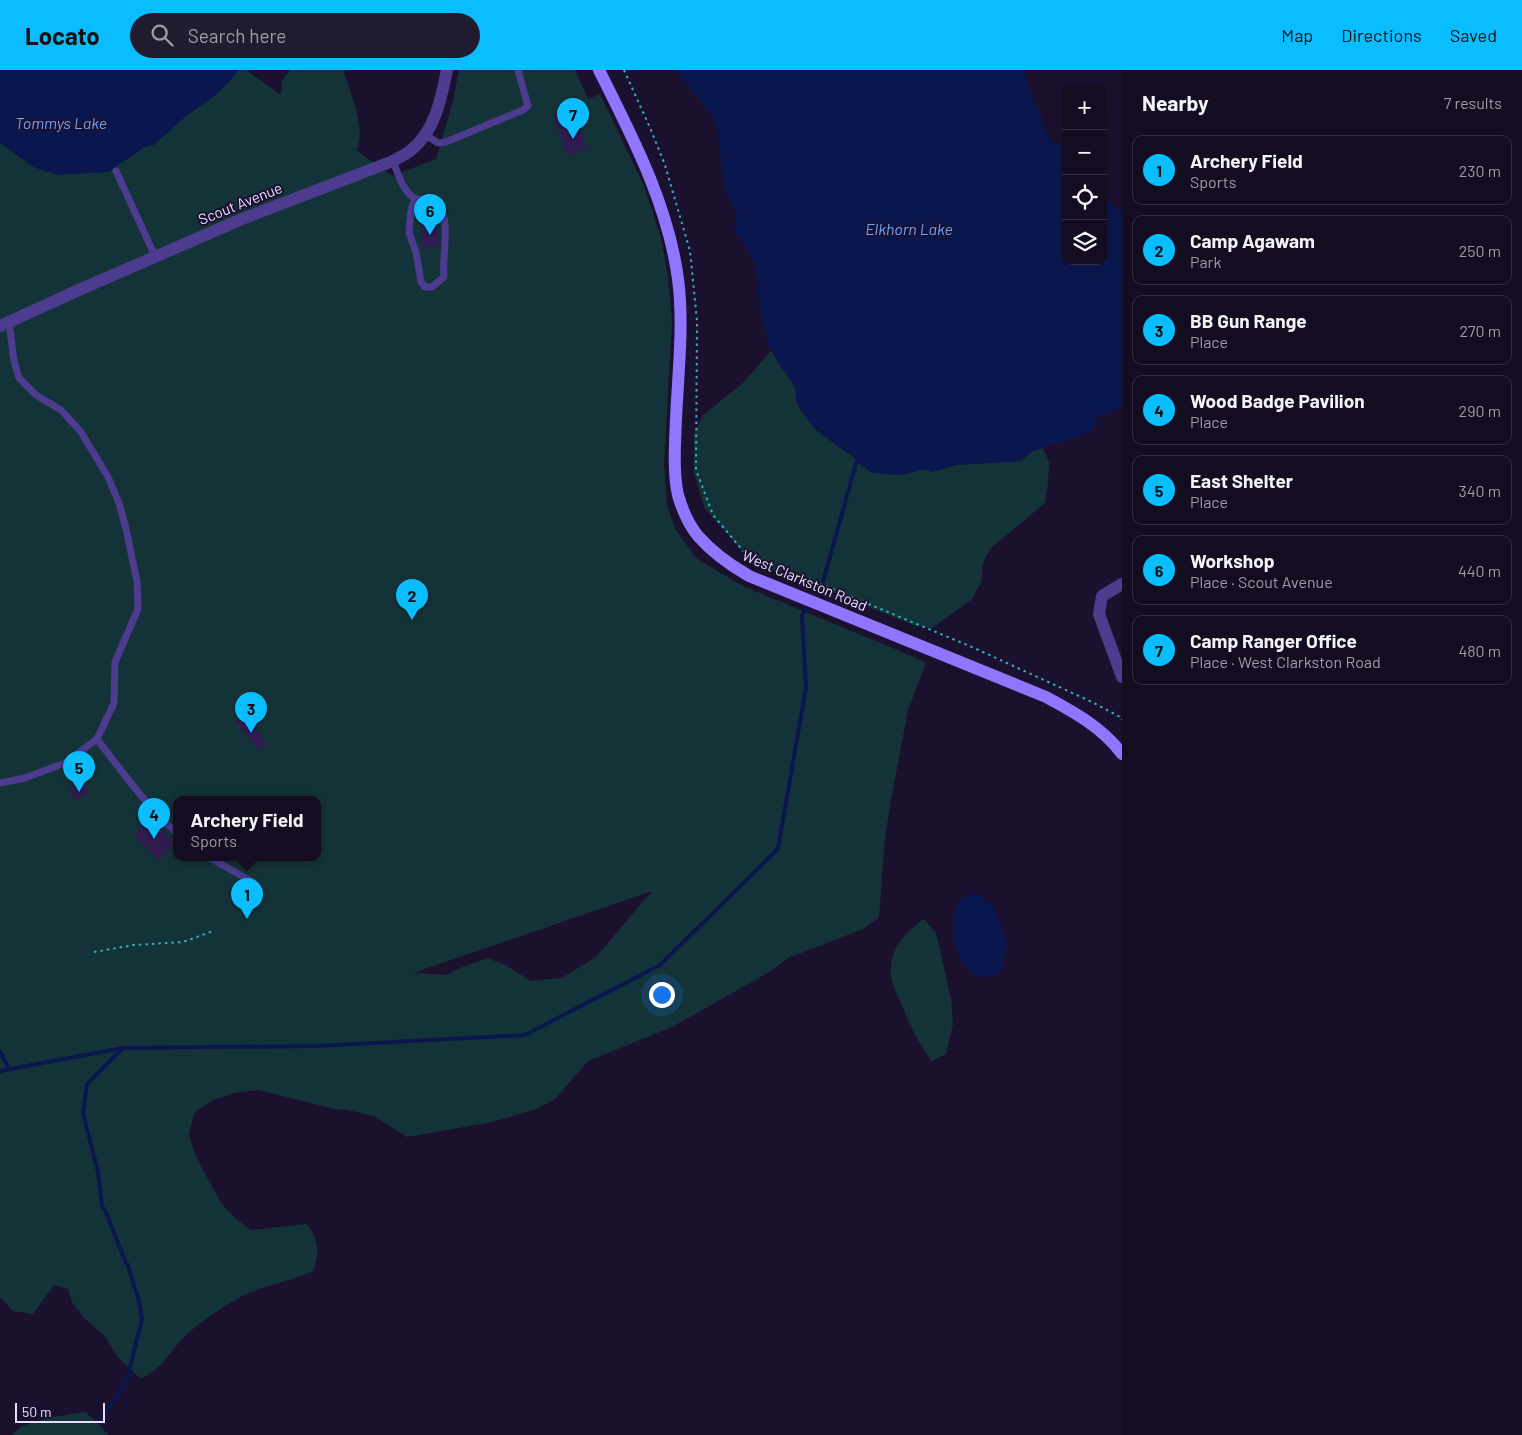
<!DOCTYPE html>
<html lang="en">
<head>
<meta charset="utf-8">
<style>
	body { margin:0; font-family:Barlow,sans-serif; background:#211b2f; color:#f1f3f6 }
	.controls { position:absolute; right:15px; top:15px; display:grid; overflow:hidden; border-radius:10px; box-shadow:0 5px 20px #0002 }
	.controls button { width:45px; height:45px; display:grid; place-items:center; padding:0; border:0; border-bottom:1px solid #332d40; background:#140d22; color:#f1f3f6; font:25px sans-serif }
	.scale { position:absolute; left:15px; bottom:12px; width:90px; box-sizing:border-box; padding-left:5px; border:2px solid #e7deff; border-top:0; font-size:14px; line-height:18px; white-space:nowrap; color:#e7deff; -webkit-text-stroke:4px #1b112e; paint-order:stroke }
	.you { position:absolute; left:661px; top:924px; width:18px; height:18px; margin:-12px; border:4px solid #fff; border-radius:50%; background:#1a73e8; box-shadow:0 0 0 8px #1a73e833 }
	.badge { display:grid; place-items:center; width:32px; height:32px; border-radius:50%; background:#0abdff; color:#111; font-size:16px; font-weight:700 }
	.pin { position:absolute; translate:-50% -41px; filter:drop-shadow(0 1px 2px #0008) }
	.pin::after { content:''; position:absolute; top:26px; width:18px; height:15px; background:inherit; clip-path:polygon(0 0,100% 0,50% 100%) }
	.popup { position:absolute; left:173px; top:726px; width:148px; height:65px; box-sizing:border-box; display:grid; place-content:center; border-radius:10px; background:#140d22; filter:drop-shadow(0 1px 4px #0005); font-size:16px; white-space:nowrap; color:#9d9ca5 }
	.popup b { font-size:19px; color:#f1f3f6 }
	.popup::after { content:''; position:absolute; left:50%; top:100%; margin-left:-10px; border:10px solid transparent; border-top-color:#140d22 }
	.list { margin:0; padding:0; list-style:none }
	h2 { display:flex; justify-content:space-between; align-items:center; height:65px; margin:0; padding:0 20px; font-size:21px }
	h2 small { font-size:16px; font-weight:400; color:#9d9ca5 }
	.list li { display:grid; grid-template-columns:32px 1fr auto; gap:15px; align-items:center; box-sizing:border-box; height:70px; margin:0 10px 10px; padding:0 10px; border:1px solid #332d40; border-radius:10px }
	.list b { display:block; font-size:19px; white-space:nowrap }
	.list p { margin:0; font-size:16px; white-space:nowrap; color:#9d9ca5 }
	.list em { font-size:16px; font-style:normal; color:#9d9ca5 }
	.icon { flex:none; width:28px; height:28px; fill:none; stroke:currentColor; stroke-width:2; stroke-linecap:round; stroke-linejoin:round }
	.map { position:relative; flex:none; width:1122px; height:1365px; overflow:hidden }
	header { display:flex; align-items:center; gap:30px; box-sizing:border-box; height:70px; padding:0 25px; background:#0abdff; color:#111 }
	header strong { font-size:24px }
	nav { display:flex; gap:28px; margin-inline-start:auto; font-size:18px }
	.search { width:350px; height:45px; background:#211b2f; display:flex; align-items:center; gap:12px; box-sizing:border-box; padding:0 18px; border-radius:28px; color:#9d9ca5; font-size:19px }
	main { display:flex }
	aside { flex:1; background:#140d22 }
	.map>svg:first-child { display:block }
	.green { fill:#143338; fill-rule:evenodd }
	.water { fill:#0a174f }
	.lines { fill:none; stroke-linecap:round; stroke-linejoin:round }
	.stream { stroke:#0a174f; stroke-width:4 }
	.building { fill:#301c50 }
	.path { stroke:#2db3c4; stroke-width:2; stroke-dasharray:2.5 4; stroke-linecap:butt }
	.service { stroke:#4c3b8e; stroke-width:7 }
	.minor { stroke:#4c3b8e; stroke-width:12 }
	.secondary { stroke:#9075ff; stroke-width:12 }
	.labels { text-anchor:middle; dominant-baseline:central; stroke-width:4; stroke-linejoin:round; paint-order:stroke }
	.street-label { font-size:15px; fill:#e7deff; stroke:#1b112e }
	.water-label { font-size:16px; font-style:italic; fill:#6ca2ff; stroke:#1b112e }
</style>
</head>
<body>
<header>
<strong>Locato</strong>
<div class="search"><svg class="icon" aria-label="search" viewBox="0 0 24 24"><circle cx="10" cy="10" r="6"/><path d="M15 15l6 6"/></svg>Search here</div>
<nav><a>Map</a><a>Directions</a><a>Saved</a></nav>
</header>
<main>
<div class="map">
<svg width="1122" height="1365" viewBox="0 0 1122 1365">
	<rect width="100%" height="100%" fill="#1b112e"/>
	<path class="green" d="M0 0H246L281 25 282 11 290 0H343C350 22 366 57 357 79H355L392 106 436 89 453 31 459 0H575L588 29 600 24 644 116 661 168 668 207 672 251 664 394 667 436 676 460 697 489 743 516 907 584 926 593 908 640 891 730 885 768 879 847 863 859 788 888 771 901 672 957 588 991 555 1029 536 1039 493 1052 407 1067 374 1046 348 1040 334 1039 258 1020 234 1023 213 1030 194 1043 189 1064 193 1079 202 1098 221 1133 236 1149 251 1160 306 1154C321 1171 318 1181 314 1201 294 1209 278 1213 259 1219 237 1226 205 1249 187 1264 172 1278 160 1303 140 1308L118 1288 105 1266 84 1248 72 1232 68 1219 54 1215 33 1244 13 1241 0 1227ZM177 730H317V788H177ZM652 821 596 887 562 908 531 911 505 895 488 888 463 897 446 905 413 903Z
		M771 281 795 317 798 336 816 360 852 386 864 398 884 404 900 405 925 399 932 402 956 395 1020 391 1033 381 1043 378 1049 392 1048 413 1045 433 991 478 983 493 981 512 972 529 932 558 913 555 802 510 782 504 748 488 704 437 694 403V364L703 345 743 313Z
		M924 849 936 863 951 929 953 954 946 984 932 991C919 974 910 956 902 936 899 928 894 919 892 911 886 883 903 863 924 849Z
		M85 1342 97 1352 108 1365H12L21 1356 53 1347Z"/>
	<path class="water" d="M0 0H239L231 10 213 27 185 47 154 75 145 77 108 102 57 105 33 97 0 73Z
		M676 0H1024C1027 17 1034 29 1041 45 1044 52 1044 61 1049 67 1053 73 1060 75 1066 78V191H1103V124L1114 137 1122 142V335L1110 343 1098 346 1094 357 1087 364 1076 366 1067 372 1052 374 1033 381 1020 391 956 395 932 402 925 399 900 405 873 403 864 398 852 386 824 366 809 352 796 331 795 317 781 297 768 275 759 233 756 195 745 175 734 161 737 143 725 122 717 58 709 43Z
		M967 823 980 826 992 834 1003 859 1007 874 1002 900C964 932 934 848 967 823Z"/>
	<g class="lines">
		<path class="stream" d="M813 528 822 515 857 390
			M0 981 9 999
			M0 1001 123 978 316 976 525 965 660 895 778 779 806 617 802 545 810 534
			M97 1352 110 1337 127 1309 142 1249 140 1235 128 1195 126 1193 105 1140 102 1137 98 1102 83 1043 87 1014 122 979"/>
	</g>
	<path class="building" d="M569 40 576 59 580 58 587 78 568 86 553 46Z
		M433 145 434 152H437L439 176 422 178 421 153 424 152 423 146Z
		M244 645 267 673 258 680 235 652Z
		M84 712 89 724 74 731 69 719Z
		M151 748 175 773 158 790 134 765Z"/>
	<g class="lines">
		<path class="path" d="M624 0 651 60 665 95 690 181 697 251 696 400 713 445 744 482 972 577 1092 632 1122 648V650
			M94 882 134 875 183 872 213 861"/>
		<path class="service" d="M426 65 438 73 446 72 523 40 528 36 518 0
			M393 91C398 103 402 120 414 128 417 130 421 129 425 130 434 133 442 140 444 148 448 166 442 188 444 207L432 217H425L421 212 416 182 409 163 411 140 415 129
			M116 101 155 186
			M97 669C122 701 146 736 177 763
			M0 713 25 708 65 693 97 669 114 633 115 592 138 539 137 511 126 459 119 433 108 407 81 362 61 340 36 325 19 308 14 291 9 253
			M210 788 253 812"/>
		<path class="minor" d="M0 256 81 219 242 149 393 91C398 88 405 85 410 81 435 62 441 29 447 0
			M1122 514 1102 526 1099 544 1122 607"/>
		<path class="secondary" d="M599 0C632 66 668 134 678 209 684 254 678 303 676 349 675 372 673 403 678 425 682 439 689 455 698 466 712 482 730 495 749 506L1046 627C1074 642 1103 658 1122 684"/>
	</g>
	<g class="labels">
		<g class="street-label">
			<text transform="translate(240 133) rotate(-22)">Scout Avenue</text>
			<text transform="translate(805 510) rotate(23)">West Clarkston Road</text>
		</g>
		<g class="water-label">
			<text x="61" y="52">Tommys Lake</text>
			<text x="909" y="158">Elkhorn Lake</text>
		</g>
	</g>
</svg>
<div class="controls">
<button>+</button>
<button>−</button>
<button><svg class="icon" aria-label="locate" viewBox="0 0 24 24"><circle cx="12" cy="12" r="6"/><path d="M12 2v4M12 18v4M2 12h4M18 12h4"/></svg></button>
<button><svg class="icon" aria-label="layers" viewBox="0 0 24 24"><path d="M12 4l9 5-9 5-9-5zM3 14l9 5 9-5"/></svg></button>
</div>
<div class="scale">50 m</div>
<div class="you"></div>
<div class="pin badge" style="left:247px;top:849px">1</div>
<div class="popup"><b>Archery Field</b>Sports</div>
<div class="pin badge" style="left:412px;top:550px">2</div>
<div class="pin badge" style="left:251px;top:663px">3</div>
<div class="pin badge" style="left:154px;top:769px">4</div>
<div class="pin badge" style="left:79px;top:722px">5</div>
<div class="pin badge" style="left:430px;top:165px">6</div>
<div class="pin badge" style="left:573px;top:69px">7</div>
</div>
<aside>
<h2>Nearby<small>7 results</small></h2>
<ul class="list">
<li><span class="badge">1</span><div><b>Archery Field</b><p>Sports</p></div><em>230 m</em></li>
<li><span class="badge">2</span><div><b>Camp Agawam</b><p>Park</p></div><em>250 m</em></li>
<li><span class="badge">3</span><div><b>BB Gun Range</b><p>Place</p></div><em>270 m</em></li>
<li><span class="badge">4</span><div><b>Wood Badge Pavilion</b><p>Place</p></div><em>290 m</em></li>
<li><span class="badge">5</span><div><b>East Shelter</b><p>Place</p></div><em>340 m</em></li>
<li><span class="badge">6</span><div><b>Workshop</b><p>Place · Scout Avenue</p></div><em>440 m</em></li>
<li><span class="badge">7</span><div><b>Camp Ranger Office</b><p>Place · West Clarkston Road</p></div><em>480 m</em></li>
</ul>
</aside>
</main>
</body>
</html>
